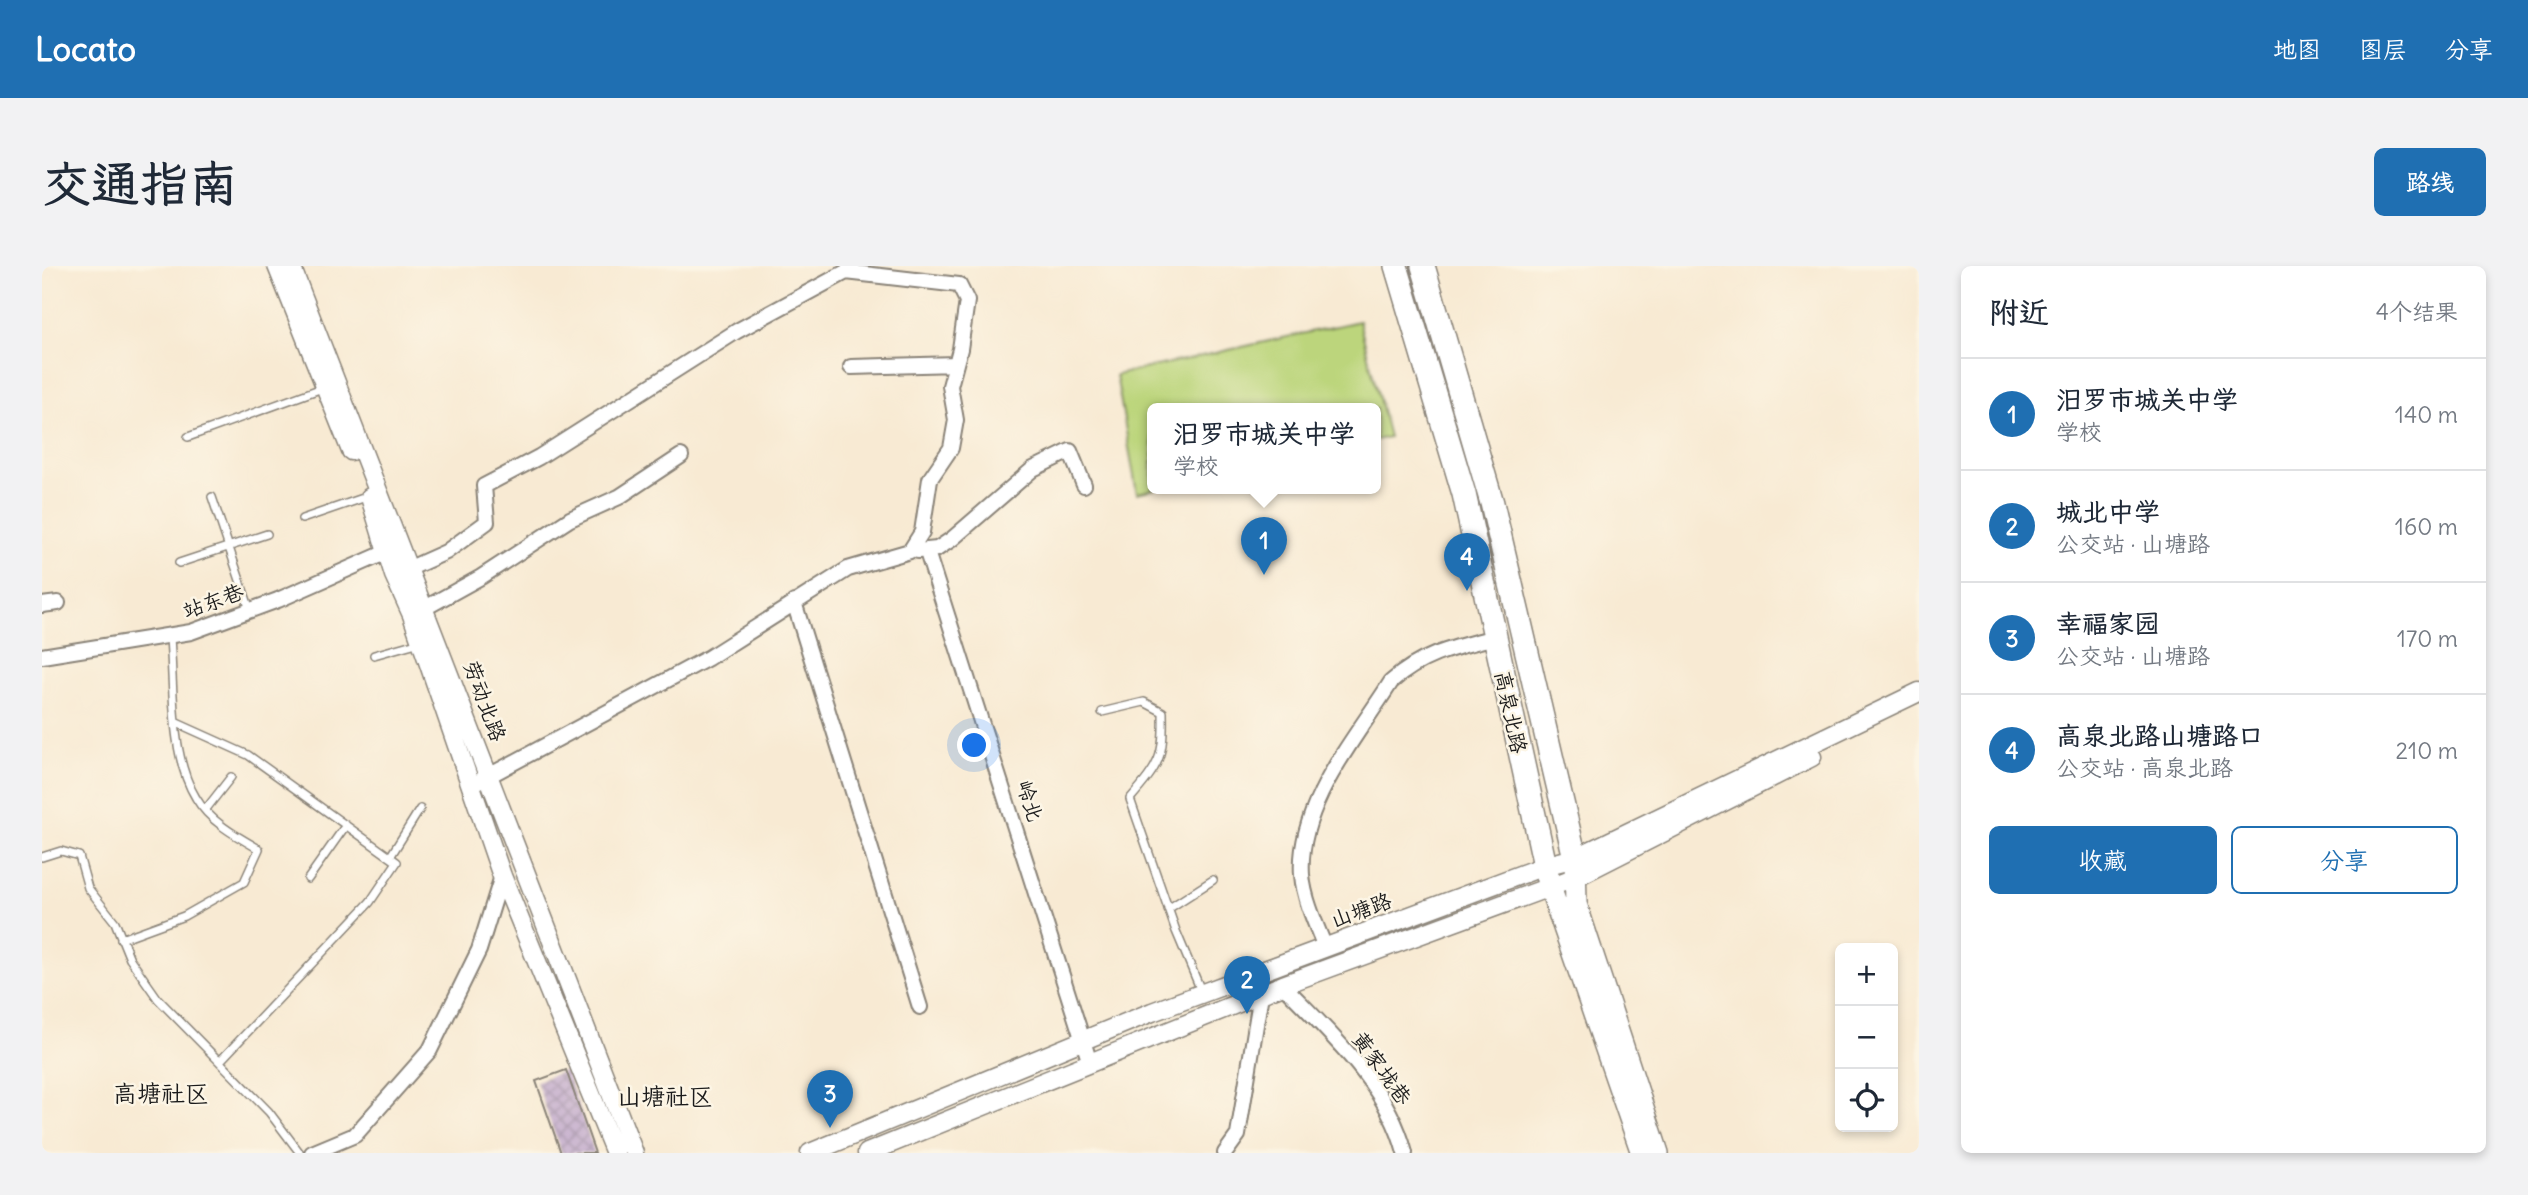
<!DOCTYPE html>
<html lang="zh">
<head>
<meta charset="utf-8">
<style>
	body { margin:0; font-family:Delius,"LXGW WenKai TC",sans-serif; background:#f2f2f3; color:#1f2937 }
	.controls { position:absolute; right:21px; bottom:21px; display:grid; overflow:hidden; border-radius:10px; box-shadow:0 4px 10px #0003 }
	.controls button { width:63px; height:63px; display:grid; place-items:center; padding:0; border:0; border-bottom:2px solid #e0e1e3; background:#fff; color:#1f2937; font:35px sans-serif }
	.you { position:absolute; left:933px; top:480px; width:24px; height:24px; margin:-18px; border:5px solid #fff; border-radius:50%; background:#1a73e8; box-shadow:0 0 0 10px #1a73e833 }
	.badge { display:grid; place-items:center; width:46px; height:46px; border-radius:50%; background:#1f6fb2; color:#fff; font-size:23px; font-weight:700 }
	.pin { position:absolute; translate:-50% -58px; filter:drop-shadow(0 2px 4px #0008) }
	.pin::after { content:''; position:absolute; top:37px; width:24px; height:21px; background:inherit; clip-path:polygon(0 0,100% 0,50% 100%) }
	.popup { position:absolute; left:1105px; top:137px; width:234px; height:91px; box-sizing:border-box; display:grid; place-content:center; border-radius:10px; background:#fff; filter:drop-shadow(0 2px 5px #0005); font-size:23px; white-space:nowrap; color:#747a83 }
	.popup b { font-size:26px; color:#1f2937 }
	.popup::after { content:''; position:absolute; left:50%; top:100%; margin-left:-14px; border:14px solid transparent; border-top-color:#fff }
	.list { margin:0; padding:0; list-style:none }
	h2 { display:flex; justify-content:space-between; align-items:center; height:91px; margin:0; padding:0 28px; font-size:30px }
	h2 small { font-size:23px; font-weight:400; color:#747a83 }
	.list li { display:grid; grid-template-columns:46px 1fr auto; gap:21px; align-items:center; box-sizing:border-box; height:112px; padding:0 28px; border-top:2px solid #e0e1e3 }
	.list b { display:block; font-size:26px; white-space:nowrap }
	.list p { margin:0; font-size:23px; white-space:nowrap; color:#747a83 }
	.list em { font-size:23px; font-style:normal; color:#747a83 }
	.actions { display:flex; gap:14px; padding:21px 28px }
	.actions a { flex:1; padding:16px 0; border:2px solid #1f6fb2; border-radius:10px; text-align:center; font-size:24px; color:#1f6fb2 }
	.actions .main { background:#1f6fb2; color:#fff }
	.icon { flex:none; width:38px; height:38px; fill:none; stroke:currentColor; stroke-width:2; stroke-linecap:round; stroke-linejoin:round }
	.map { position:relative; flex:none; width:1877px; height:887px; overflow:hidden; border-radius:10px }
	header { display:flex; align-items:center; gap:42px; box-sizing:border-box; height:98px; padding:0 35px; background:#1f6fb2; color:#fff }
	header strong { font-size:33px }
	nav { display:flex; gap:38px; margin-inline-start:auto; font-size:24px }
	.intro { display:flex; align-items:center; justify-content:space-between; box-sizing:border-box; height:168px; padding:0 42px }
	h1 { margin:0; font-size:49px }
	.button { padding:18px 32px; border-radius:10px; background:#1f6fb2; color:#fff; font-size:24px; font-weight:700 }
	main { display:flex; gap:42px; padding:0 42px }
	aside { flex:1; background:#fff; border-radius:10px; box-shadow:0 4px 10px #0003 }
	.map>svg:first-child { display:block }
	.pitch { fill:#bcd57b; stroke:#6c784c; stroke-width:2 }
	.building { fill:url(#building-cross-hatch) }
	.lines { fill:none; stroke-linecap:round; stroke-linejoin:round }
	.service-casing { stroke:#8a8378; stroke-width:10 }
	.minor-casing { stroke:#8a8378; stroke-width:18 }
	.tertiary-casing { stroke:#8a8378; stroke-width:21 }
	.secondary-casing { stroke:#8a8378; stroke-width:24 }
	.primary-casing { stroke:#8a8378; stroke-width:26 }
	.service { stroke:#fff; stroke-width:7 }
	.minor { stroke:#fff; stroke-width:14 }
	.tertiary { stroke:#fff; stroke-width:18 }
	.secondary { stroke:#fff; stroke-width:21 }
	.primary { stroke:#fff; stroke-width:23 }
	.labels { text-anchor:middle; dominant-baseline:central; stroke-width:5; stroke-linejoin:round; paint-order:stroke }
	.street-label { font-size:21px; fill:#1c1c1c; stroke:#fcf5e5 }
	.quarter-label { font-size:24px; fill:#1c1c1c; stroke:#fcf5e5 }
</style>
</head>
<body>
<header>
<strong>Locato</strong>
<nav><a>地图</a><a>图层</a><a>分享</a></nav>
</header>
<div class="intro"><h1>交通指南</h1><a class="button">路线</a></div>
<main>
<div class="map">
<svg width="1877" height="887" viewBox="0 0 1877 887">
	<defs>
		<pattern id="building-cross-hatch" width="8" height="8" patternUnits="userSpaceOnUse" patternTransform="scale(1.75)"><rect width="8" height="8" fill="#bda4ca"/><path d="M0 0l8 8M0 8l8-8" fill="none" stroke="#9985a3"/></pattern>
	</defs>
	<rect width="100%" height="100%" fill="#fcf5e5"/>
	<filter id="ink" filterUnits="userSpaceOnUse"><feTurbulence type="fractalNoise" baseFrequency=".0143" numOctaves="2"/><feDisplacementMap in="SourceGraphic" scale="14" xChannelSelector="R" yChannelSelector="G"/><feConvolveMatrix kernelMatrix="1 2 1 2 8 2 1 2 1" color-interpolation-filters="sRGB"/></filter>
	<filter id="wash" filterUnits="userSpaceOnUse"><feTurbulence type="fractalNoise" baseFrequency=".00686" numOctaves="4" result="noise"/><feDisplacementMap in="SourceGraphic" scale="28" xChannelSelector="R" yChannelSelector="G"/><feGaussianBlur stdDeviation="1.57" result="paint"/><feColorMatrix in="noise" values="0 0 0 0 0 0 0 0 0 0 0 0 0 0 0 0 0 1.4 0 .05"/><feComposite in="paint" operator="in"/></filter>
	<g filter="url(#wash)">
		<rect width="100%" height="100%" fill="#f8ead3"/>
		<path class="pitch" d="M1317 55 1347 171 1334 174V143H1110V223H1113L1095 227 1074 109Z"/>
		<g id="blocks">
			<path class="building" d="M524 804 553 887H519L494 815Z"/>
		</g>
	</g>
	<g filter="url(#ink)">
		<use href="#blocks" fill-opacity="0" stroke="#8a8378" stroke-width="2"/>
		<g class="lines">
			<g class="service-casing">
				<path id="service" d="M146 171 283 121
					M170 231 208 344
					M260 253 327 230
					M137 297 225 268
					M332 389 378 376
					M1060 446 1102 436 1121 446C1122 492 1118 498 1088 533L1134 665 1160 727
					M135 457 206 489 355 596 328 636 179 794
					M164 543 189 511
					M0 591 19 585 37 590 46 622 73 656 88 693 116 733 227 846 258 887
					M348 591 378 543
					M266 613 304 559
					M1126 643 1171 614
					M79 673 142 650 202 616 217 583C194 570 167 555 154 532 128 490 132 421 128 372"/>
			</g>
			<g class="minor-casing">
				<path id="minor" d="M809 101 914 98
					M876 285 895 283 910 273 991 203 1028 185 1042 219
					M885 286 1048 797
					M357 307 404 286 445 256 442 220 497 191 695 65 804 6 917 19 925 35 918 83 908 120 914 154 909 182 888 213 880 266 868 285 806 303 666 392 428 520
					M752 336 878 741
					M0 339 16 337
					M374 347 439 311 528 253 577 231 639 190
					M0 390 149 366 236 334 347 285
					M1283 681C1274 659 1262 633 1260 609 1255 539 1314 472 1349 416 1380 388 1414 381 1453 371
					M1241 719C1289 769 1345 818 1363 887
					M270 887 313 869 388 784 437 684 460 610
					M1183 887 1196 869 1219 728"/>
			</g>
			<g class="tertiary-casing">
				<path id="tertiary" d="M235 0 309 185
					M249 0 592 887
					M328 231 352 309 370 349 460 610 573 887
					M768 887 1110 746 1502 600 1533 592 1877 426
					M825 887 1241 719 1532 612 1770 491"/>
			</g>
			<g class="secondary-casing">
				<path id="secondary" d="M1533 592 1534 638 1616 887
					M1507 618 1600 887"/>
			</g>
			<g class="primary-casing">
				<path id="primary" d="M1354 0 1422 228 1507 618
					M1381 0 1450 237 1533 592"/>
			</g>
			<use href="#service" class="service"/>
			<use href="#minor" class="minor"/>
			<use href="#tertiary" class="tertiary"/>
			<use href="#secondary" class="secondary"/>
			<use href="#primary" class="primary"/>
		</g>
	</g>
	<g class="labels">
		<g class="street-label">
			<text transform="translate(171 335) rotate(-20)">站东巷</text>
			<text transform="translate(443 435) rotate(70)">劳动北路</text>
			<text transform="translate(1469 446) rotate(78)">高泉北路</text>
			<text transform="translate(988 535) rotate(72)">岭北</text>
			<text transform="translate(1319 644) rotate(-20)">山塘路</text>
			<text transform="translate(1340 802) rotate(54)">黄家垅巷</text>
		</g>
		<g class="quarter-label">
			<text x="119" y="827">高塘社区</text>
			<text x="623" y="830">山塘社区</text>
		</g>
	</g>
</svg>
<div class="controls">
<button>+</button>
<button>−</button>
<button><svg class="icon" aria-label="locate" viewBox="0 0 24 24"><circle cx="12" cy="12" r="6"/><path d="M12 2v4M12 18v4M2 12h4M18 12h4"/></svg></button>
</div>
<div class="you"></div>
<div class="pin badge" style="left:1222px;top:309px">1</div>
<div class="popup"><b>汨罗市城关中学</b>学校</div>
<div class="pin badge" style="left:1205px;top:748px">2</div>
<div class="pin badge" style="left:788px;top:862px">3</div>
<div class="pin badge" style="left:1425px;top:325px">4</div>
</div>
<aside>
<h2>附近<small>4个结果</small></h2>
<ul class="list">
<li><span class="badge">1</span><div><b>汨罗市城关中学</b><p>学校</p></div><em>140 m</em></li>
<li><span class="badge">2</span><div><b>城北中学</b><p>公交站 · 山塘路</p></div><em>160 m</em></li>
<li><span class="badge">3</span><div><b>幸福家园</b><p>公交站 · 山塘路</p></div><em>170 m</em></li>
<li><span class="badge">4</span><div><b>高泉北路山塘路口</b><p>公交站 · 高泉北路</p></div><em>210 m</em></li>
</ul>
<div class="actions"><a class="main">收藏</a><a>分享</a></div>
</aside>
</main>
</body>
</html>
